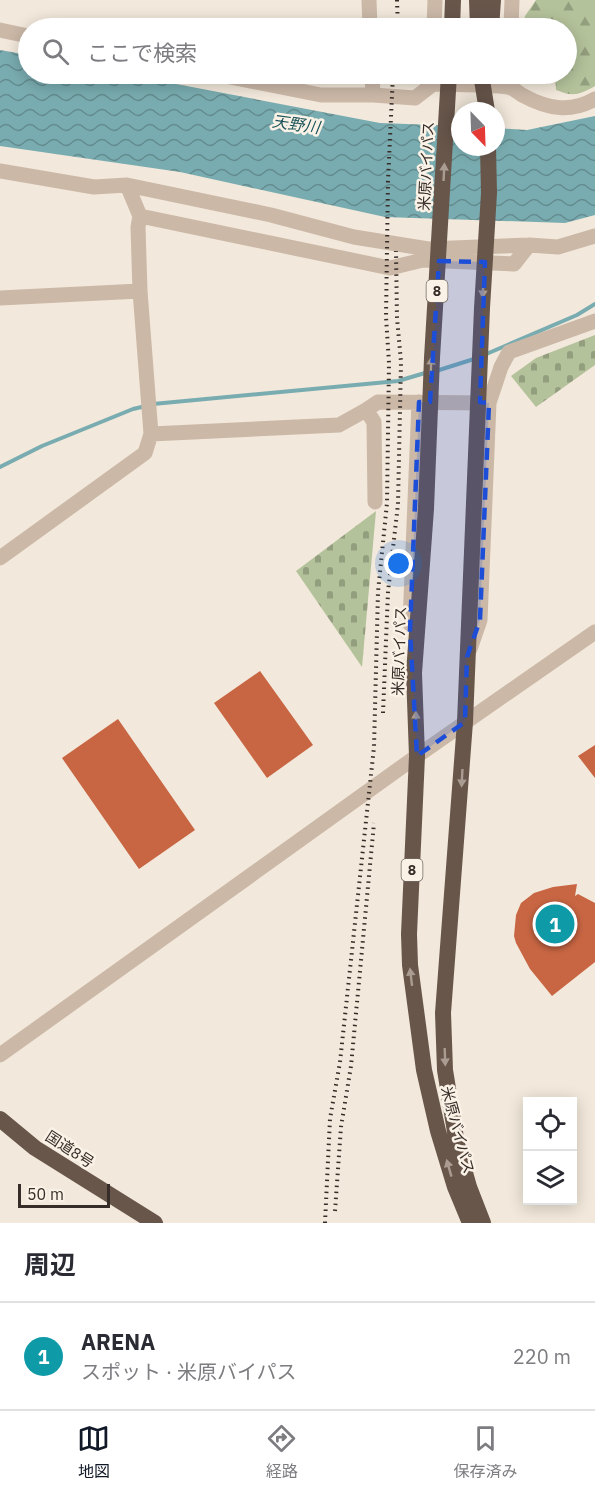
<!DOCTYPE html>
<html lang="ja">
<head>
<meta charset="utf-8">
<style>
	body { margin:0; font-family:"IBM Plex Sans","Noto Sans JP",sans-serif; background:#f2f2f3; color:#2b2b33 }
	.controls { position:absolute; right:18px; bottom:18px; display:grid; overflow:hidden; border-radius:0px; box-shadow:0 3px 15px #0003 }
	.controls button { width:54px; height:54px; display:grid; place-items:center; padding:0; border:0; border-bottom:2px solid #e1e1e2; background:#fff; color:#2b2b33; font:30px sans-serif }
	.compass { position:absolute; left:451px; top:102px; width:54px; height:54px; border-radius:50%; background:#fff; box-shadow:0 3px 15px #0003; rotate:157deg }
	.scale { position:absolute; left:18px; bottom:15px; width:92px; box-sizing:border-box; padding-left:6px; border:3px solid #372d28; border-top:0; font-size:16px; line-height:21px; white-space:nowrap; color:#372d28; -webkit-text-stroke:4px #faf2e7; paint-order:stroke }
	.you { position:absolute; left:399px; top:564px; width:21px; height:21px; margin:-15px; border:4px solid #fff; border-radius:50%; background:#1a73e8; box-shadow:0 0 0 9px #1a73e833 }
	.badge { display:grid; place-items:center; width:39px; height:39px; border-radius:50%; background:#111827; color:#fff; font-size:20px; font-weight:700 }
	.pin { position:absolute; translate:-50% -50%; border:3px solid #fff; box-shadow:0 2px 6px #0006 }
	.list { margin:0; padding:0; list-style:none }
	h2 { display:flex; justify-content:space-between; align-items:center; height:78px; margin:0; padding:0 24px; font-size:26px }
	h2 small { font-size:20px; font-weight:400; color:#7c7c81 }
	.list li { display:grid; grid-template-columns:39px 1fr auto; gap:18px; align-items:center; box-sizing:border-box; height:108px; padding:0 24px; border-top:2px solid #e1e1e2 }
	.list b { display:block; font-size:22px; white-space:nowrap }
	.list p { margin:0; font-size:20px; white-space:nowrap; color:#7c7c81 }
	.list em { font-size:20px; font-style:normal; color:#7c7c81 }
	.icon { flex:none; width:33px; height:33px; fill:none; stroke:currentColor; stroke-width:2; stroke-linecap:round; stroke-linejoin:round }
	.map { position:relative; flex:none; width:595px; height:1223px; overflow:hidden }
	.search { position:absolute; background:#fff; box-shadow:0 3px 15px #0003; left:18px; right:18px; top:18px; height:66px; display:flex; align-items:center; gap:15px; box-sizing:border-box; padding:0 21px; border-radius:33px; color:#7c7c81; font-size:22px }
	.sheet { height:186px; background:#fff }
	nav { display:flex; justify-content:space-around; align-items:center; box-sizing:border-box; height:84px; border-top:2px solid #e1e1e2; background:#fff; font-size:16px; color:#7c7c81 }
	nav a { display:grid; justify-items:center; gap:3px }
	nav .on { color:#111827 }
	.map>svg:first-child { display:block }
	.forest { fill:url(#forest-firs) }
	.cemetery { fill:url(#cemetery-stones) }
	.water { fill:url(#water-waves) }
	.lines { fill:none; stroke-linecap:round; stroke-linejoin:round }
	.stream { stroke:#79acb0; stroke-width:4 }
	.building { fill:#c86643 }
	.minor { stroke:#cbb8a7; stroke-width:15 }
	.tertiary { stroke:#cbb8a7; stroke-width:15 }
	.trunk { stroke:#68564b; stroke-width:16 }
	.rail { stroke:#372d28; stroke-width:4; stroke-dasharray:1.5 4.5; stroke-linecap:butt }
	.oneway { fill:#aa9c91 }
	.marked { fill:#1d4ed8; fill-opacity:0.2; stroke:#1d4ed8; stroke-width:4.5; stroke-dasharray:12 8; stroke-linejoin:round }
	.labels { text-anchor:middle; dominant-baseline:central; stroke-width:5; stroke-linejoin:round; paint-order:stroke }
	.shield { fill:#faf2e7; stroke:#726861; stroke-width:1.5 }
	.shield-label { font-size:14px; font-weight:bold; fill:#372d28 }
	.street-label { font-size:15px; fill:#372d28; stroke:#faf2e7 }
	.water-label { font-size:16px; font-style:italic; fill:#1c5459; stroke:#faf2e7 }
</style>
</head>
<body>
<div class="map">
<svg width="595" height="1223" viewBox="0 0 595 1223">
	<defs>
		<pattern id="forest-firs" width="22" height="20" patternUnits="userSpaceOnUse" patternTransform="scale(1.5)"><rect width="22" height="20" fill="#b4c29b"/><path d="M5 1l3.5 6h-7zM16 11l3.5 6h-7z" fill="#939e7e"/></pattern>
		<pattern id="cemetery-stones" width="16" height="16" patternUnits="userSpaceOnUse" patternTransform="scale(1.5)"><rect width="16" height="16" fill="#b4c29b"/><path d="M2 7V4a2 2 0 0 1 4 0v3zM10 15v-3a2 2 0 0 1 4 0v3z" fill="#939e7e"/></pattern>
		<pattern id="water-waves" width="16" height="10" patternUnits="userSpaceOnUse" patternTransform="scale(1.5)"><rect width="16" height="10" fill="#79acb0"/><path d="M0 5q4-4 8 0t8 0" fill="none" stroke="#648c8f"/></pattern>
	</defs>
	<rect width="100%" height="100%" fill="#f2e8db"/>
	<path class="forest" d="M536 0H595V86C579 95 573 97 556 90L555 74H566V28H522L525 16Z"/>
	<path class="cemetery" d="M595 335V365L536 407 511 376 536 358Z
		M376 511 362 667 296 571Z"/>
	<path class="water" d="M0 50 28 55V74H124L380 123 460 126V147H496V128L527 130 595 116V215L565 223 385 217 180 172 0 146Z"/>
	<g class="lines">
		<path class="stream" d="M484 355 577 315 595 304
			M436 371 474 359
			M153 404 398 381 425 373
			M0 467 42 446 133 409 146 406"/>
	</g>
	<path class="building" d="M260 671 313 745 267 778 214 703Z
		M118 719 195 830 139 869 62 758Z
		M595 745V778L578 756Z
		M577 884 575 896 578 894 595 903V962L552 996 530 969 516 943 514 936 516 915 521 903 534 893 553 887Z"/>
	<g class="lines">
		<path class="minor" d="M369 0 370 28
			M434 28 435 0
			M511 28 512 0
			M0 30 28 36
			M215 74 321 95H373L415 98 433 84C458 85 483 84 508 87 514 88 518 93 524 96 548 109 571 113 595 99
			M372 74 373 95
			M0 171 94 187 127 185 271 215 354 237 428 249 529 245 558 247 595 236
			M140 216 390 268 423 260 514 264 529 245
			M0 298 140 291
			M151 434 339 425 366 410
			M375 502 374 422 366 410 378 402 489 403 501 367 509 352 595 321
			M0 558 145 453 151 434 140 291 138 227 140 216 127 185
			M410 624 419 402
			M470 649 480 620 489 403"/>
		<path class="tertiary" d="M0 1055 417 756 595 632"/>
		<path class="trunk" d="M477 0 478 28
			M452 28 453 0
			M491 28 493 0
			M449 74 432 358 426 509 414 673 417 756 409 934 410 965 424 1070 438 1131 455 1187 470 1223
			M481 74 487 111
			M0 1119 35 1148 155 1223
			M483 1223 469 1187 457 1144 445 1070 443 1013 465 722 482 308 489 193 488 147"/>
		<path class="rail" d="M397 0 398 28
			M383 713 388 592 398 504 401 362 397 318 396 251
			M335 1211 341 1127 351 1066 374 823
			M325 1223 330 1119 340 1062 374 747 378 592 387 503 389 363 386 317 388 181 393 74"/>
	</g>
	<defs><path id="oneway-solid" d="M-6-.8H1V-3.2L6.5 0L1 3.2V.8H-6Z" transform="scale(1.5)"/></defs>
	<g class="oneway">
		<use href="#oneway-solid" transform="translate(444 172) rotate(-87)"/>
		<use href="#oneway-solid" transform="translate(483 289) rotate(93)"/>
		<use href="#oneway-solid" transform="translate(431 366) rotate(-88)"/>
		<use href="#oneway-solid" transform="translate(416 720) rotate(-91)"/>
		<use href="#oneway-solid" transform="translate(462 778) rotate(93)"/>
		<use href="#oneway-solid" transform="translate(411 977) rotate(-97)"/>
		<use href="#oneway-solid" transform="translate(445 1057) rotate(88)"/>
		<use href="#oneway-solid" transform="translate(449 1168) rotate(-106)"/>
	</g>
	<path class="marked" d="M439 261 485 262 480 402 489 403 480 620 467 657 465 722 417 756 410 631 419 402H430Z"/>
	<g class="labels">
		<g class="shield">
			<rect x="426.5" y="280" width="21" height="22" rx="4.5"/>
			<rect x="401.5" y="859" width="21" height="22" rx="4.5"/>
		</g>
		<g class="shield-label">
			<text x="437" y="291">8</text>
			<text x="412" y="870">8</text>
		</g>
		<g class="street-label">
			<text transform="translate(426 166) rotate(-87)">米原バイパス</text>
			<text transform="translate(399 651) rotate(-88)">米原バイパス</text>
			<text transform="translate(458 1130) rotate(75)">米原バイパス</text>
			<text transform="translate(70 1149) rotate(33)">国道8号</text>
		</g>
		<g class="water-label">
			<text transform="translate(296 124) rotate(8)">天野川</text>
		</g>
	</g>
</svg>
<div class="controls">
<button><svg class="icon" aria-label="locate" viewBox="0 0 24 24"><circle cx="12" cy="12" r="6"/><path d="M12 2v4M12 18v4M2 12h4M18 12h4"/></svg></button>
<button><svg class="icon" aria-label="layers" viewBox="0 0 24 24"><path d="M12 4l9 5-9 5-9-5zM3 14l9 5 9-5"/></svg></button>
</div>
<svg class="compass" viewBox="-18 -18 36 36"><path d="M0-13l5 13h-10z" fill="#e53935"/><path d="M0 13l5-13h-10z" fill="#7c7c81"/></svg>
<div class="scale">50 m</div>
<div class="you"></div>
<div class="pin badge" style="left:555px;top:924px;background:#0f9aa8">1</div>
<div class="search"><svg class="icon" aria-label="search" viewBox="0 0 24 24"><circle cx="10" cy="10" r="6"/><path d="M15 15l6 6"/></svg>ここで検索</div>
</div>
<section class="sheet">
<h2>周辺<small></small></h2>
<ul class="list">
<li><span class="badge" style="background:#0f9aa8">1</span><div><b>ARENA</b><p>スポット · 米原バイパス</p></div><em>220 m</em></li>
</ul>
</section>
<nav>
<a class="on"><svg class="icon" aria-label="map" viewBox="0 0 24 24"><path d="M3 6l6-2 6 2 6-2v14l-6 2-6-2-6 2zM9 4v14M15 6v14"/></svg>地図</a>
<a><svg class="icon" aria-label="directions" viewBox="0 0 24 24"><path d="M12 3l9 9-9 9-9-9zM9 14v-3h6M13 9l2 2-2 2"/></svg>経路</a>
<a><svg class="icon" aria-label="saved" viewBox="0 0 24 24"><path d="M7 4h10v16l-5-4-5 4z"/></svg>保存済み</a>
</nav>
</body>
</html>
